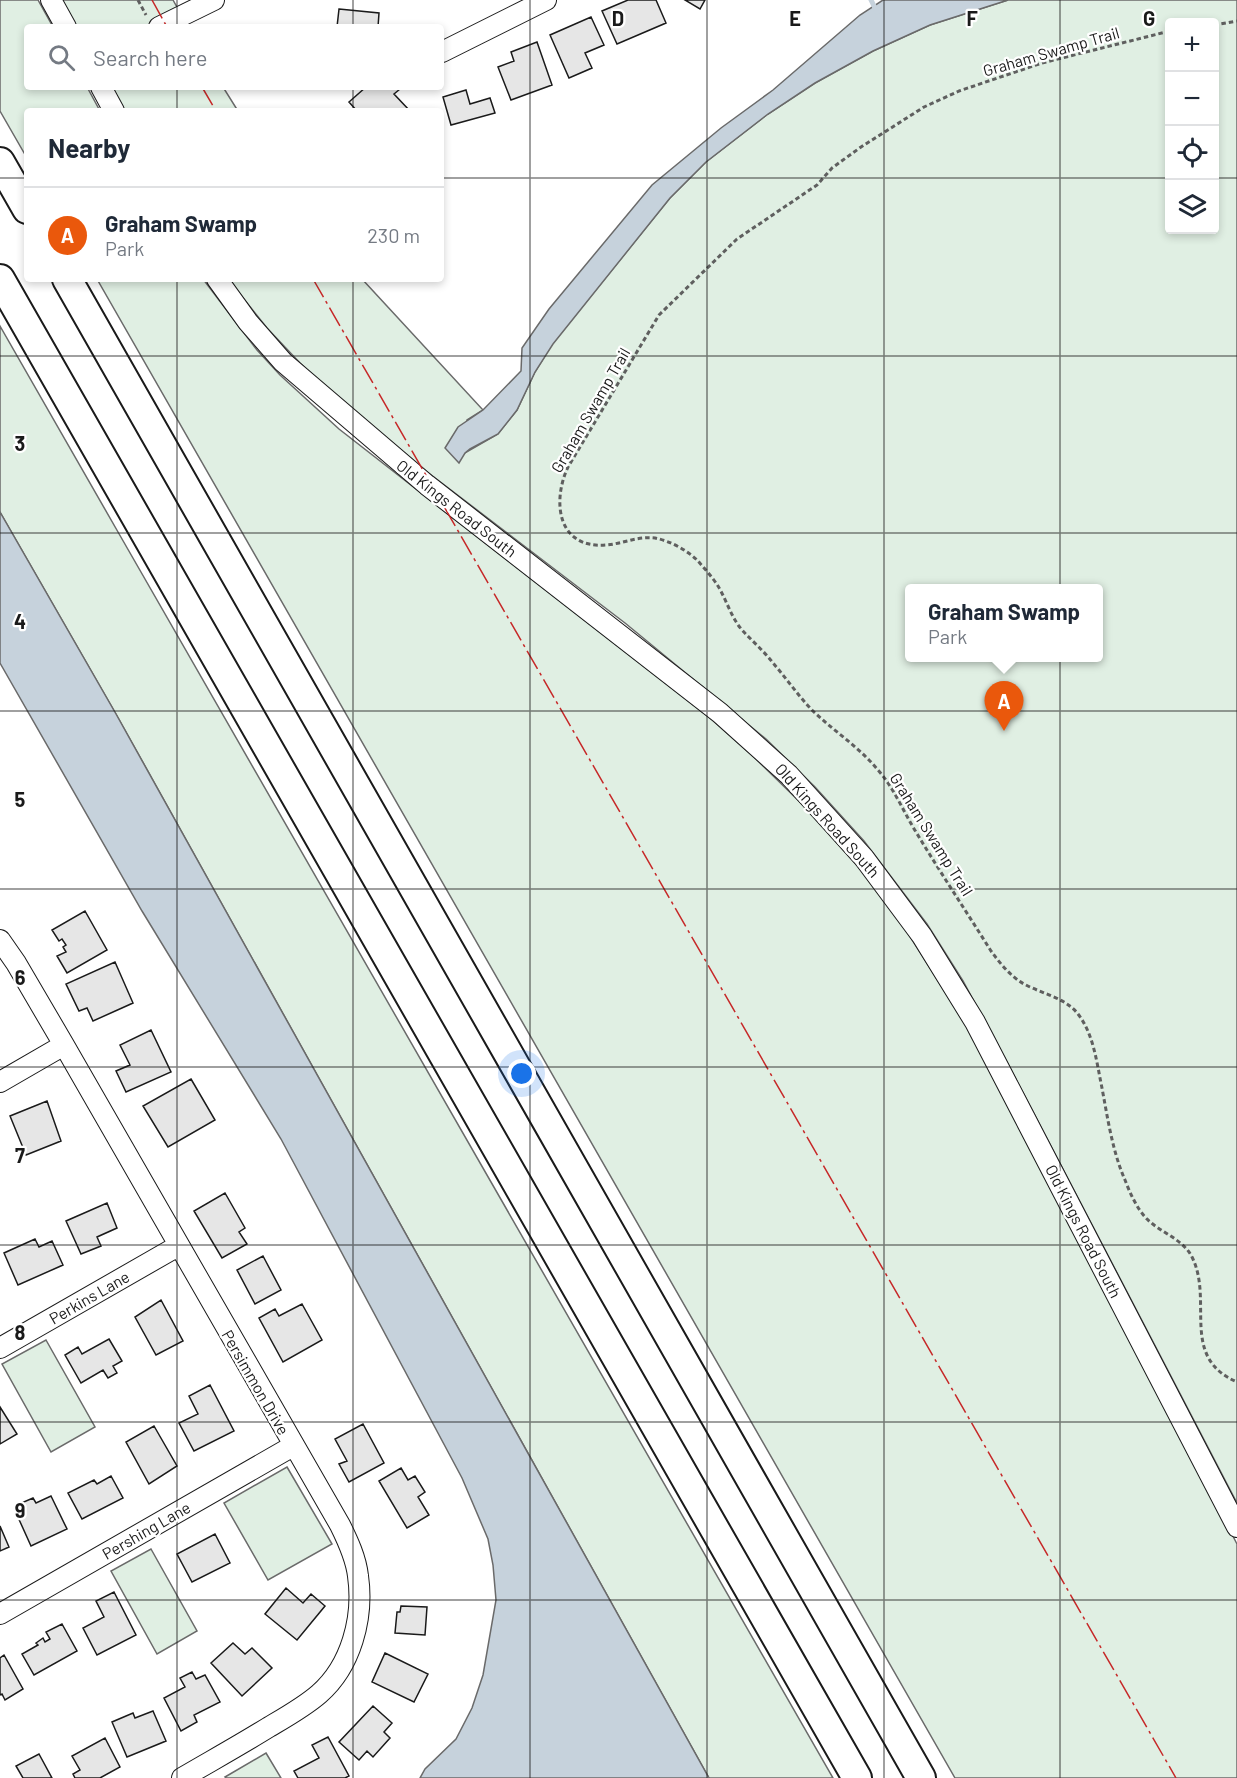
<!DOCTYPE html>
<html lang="en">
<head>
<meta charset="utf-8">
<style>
	body { margin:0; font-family:Barlow,sans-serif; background:#f2f2f3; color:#1f2937 }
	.controls { position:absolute; right:18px; top:18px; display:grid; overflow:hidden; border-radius:6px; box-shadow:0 3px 9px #0003 }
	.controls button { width:54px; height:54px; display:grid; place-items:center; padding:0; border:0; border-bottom:2px solid #e0e1e3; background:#fff; color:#1f2937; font:30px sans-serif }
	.you { position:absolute; left:522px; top:1074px; width:21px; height:21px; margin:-15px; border:4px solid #fff; border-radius:50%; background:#1a73e8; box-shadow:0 0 0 9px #1a73e833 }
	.badge { display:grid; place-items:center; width:39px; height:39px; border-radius:50%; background:#ea580c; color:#fff; font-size:20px; font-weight:700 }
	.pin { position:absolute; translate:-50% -50px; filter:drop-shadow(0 2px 3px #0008) }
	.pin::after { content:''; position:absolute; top:32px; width:21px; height:18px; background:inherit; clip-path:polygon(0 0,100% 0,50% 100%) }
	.popup { position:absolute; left:905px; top:584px; width:198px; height:78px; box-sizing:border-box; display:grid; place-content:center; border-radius:6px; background:#fff; filter:drop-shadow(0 2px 4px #0005); font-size:20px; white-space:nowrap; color:#747a83 }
	.popup b { font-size:22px; color:#1f2937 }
	.popup::after { content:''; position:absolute; left:50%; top:100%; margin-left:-12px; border:12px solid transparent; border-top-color:#fff }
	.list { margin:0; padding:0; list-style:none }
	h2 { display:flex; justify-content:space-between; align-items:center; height:78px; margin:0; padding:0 24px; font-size:26px }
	h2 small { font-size:20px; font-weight:400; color:#747a83 }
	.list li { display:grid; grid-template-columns:39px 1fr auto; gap:18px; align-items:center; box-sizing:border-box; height:96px; padding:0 24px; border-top:2px solid #e0e1e3 }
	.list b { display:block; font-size:22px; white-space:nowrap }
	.list p { margin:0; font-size:20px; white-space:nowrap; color:#747a83 }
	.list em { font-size:20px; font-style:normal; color:#747a83 }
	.icon { flex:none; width:33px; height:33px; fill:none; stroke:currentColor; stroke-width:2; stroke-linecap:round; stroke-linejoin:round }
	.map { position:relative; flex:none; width:1237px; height:1778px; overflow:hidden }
	.search { position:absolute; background:#fff; box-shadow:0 3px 9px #0003; left:24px; top:24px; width:420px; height:66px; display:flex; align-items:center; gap:15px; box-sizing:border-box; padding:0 21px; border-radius:6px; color:#747a83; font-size:22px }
	.panel { position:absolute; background:#fff; box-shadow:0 3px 9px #0003; left:24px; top:108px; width:420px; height:174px; border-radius:6px }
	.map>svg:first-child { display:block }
	.green { fill:#e0efe3; stroke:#6a6a6a; stroke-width:1.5; fill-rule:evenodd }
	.water { fill:#c6d2dc; stroke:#6a6a6a; stroke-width:1.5 }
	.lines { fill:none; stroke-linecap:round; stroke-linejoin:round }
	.stream { stroke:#c6d2dc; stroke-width:5 }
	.building { fill:#e6e6e6; stroke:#1a1a1a; stroke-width:1.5 }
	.minor-casing { stroke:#1a1a1a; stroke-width:22 }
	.highway-casing { stroke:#1a1a1a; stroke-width:32 }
	.path { stroke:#5f5f5f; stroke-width:3; stroke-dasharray:4.5 3; stroke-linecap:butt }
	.minor { stroke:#fff; stroke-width:20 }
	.highway { stroke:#fff; stroke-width:28 }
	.power { stroke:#c62828; stroke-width:1.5; stroke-dasharray:21 4.5 3 4.5; stroke-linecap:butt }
	.grid { fill:none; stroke:#1a1a1a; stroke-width:1.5; stroke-opacity:0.55 }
	.labels { text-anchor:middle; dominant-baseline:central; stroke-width:4.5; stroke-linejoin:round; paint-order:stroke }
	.street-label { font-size:16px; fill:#1a1a1a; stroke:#fff }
	.grid-label { font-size:20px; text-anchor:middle; font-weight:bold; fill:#1a1a1a; stroke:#fff; stroke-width:4.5; stroke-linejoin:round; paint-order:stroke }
</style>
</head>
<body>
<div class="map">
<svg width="1237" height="1778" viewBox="0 0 1237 1778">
	<rect width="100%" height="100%" fill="#fff"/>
	<path class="green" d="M0 0H38L53 27H27V87H87L100 111H27V158L0 111Z
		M60 0H173L188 27H76Z
		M1008 0H1237V1503L1026 1098 963 981 927 924 864 841 815 787 766 739 625 623 426 471 339 399 300 363 267 328 228 279H362L483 410 467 420 465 453 498 434 517 410 535 372 552 344 670 198 706 162 768 114 815 83 873 51 930 25ZM1170 22H1214V230H1170ZM910 588H1098V658H910Z
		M110 87H223L238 111H124Z
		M97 279H203L257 350 280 375 339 429 710 718 756 759 805 807 869 879 904 927 968 1028 1237 1544V1778H955Z
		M0 326 118 532 833 1778H709L116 714 0 512Z
		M46 1340 95 1427 51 1452 2 1364Z
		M287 1467 332 1544 268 1580 224 1503Z
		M151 1549 197 1631 157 1654 111 1571Z
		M266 1753 281 1778H226L225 1777Z"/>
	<path class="water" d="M883 0H1008L930 25 873 51 815 83 768 114 706 162 670 198 553 344 535 372 517 410 498 434 470 449 465 453 459 463 445 448 458 427 483 410 521 371 522 348 549 309 652 185 721 128 773 90 860 15Z
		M0 512 116 714 709 1778H420L425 1769 456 1739 472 1708 483 1675 496 1600 493 1565 488 1539 462 1478 281 1139 142 911 0 663Z"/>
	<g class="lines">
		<path class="stream" d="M871 0 877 12"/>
	</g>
	<path class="building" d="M628 0H656L666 23 617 44 602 11Z
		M685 0H705L700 9Z
		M339 9 379 13 378 27H337Z
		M591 17 604 45 585 53 592 68 569 78 550 35Z
		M537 42 552 85 511 100 498 67 514 61 511 52Z
		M366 87H398L400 89 394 94 410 111H357L349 102Z
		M466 90 470 104 490 98 495 113 451 125 443 97Z
		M85 911 107 950 67 973 57 956 66 952 63 947 66 945 62 939 59 941 52 930Z
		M115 962 133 1003 93 1021 87 1008 79 1011 66 984Z
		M151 1030 171 1072 126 1092 116 1071 130 1065 120 1045Z
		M191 1079 215 1120 168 1147 143 1106Z
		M47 1101 61 1141 26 1155 10 1116Z
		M225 1193 245 1228 239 1232 247 1244 222 1258 194 1211Z
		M107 1203 117 1228 97 1237 101 1246 81 1254 66 1221Z
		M35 1239 39 1247 52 1241 63 1265 18 1285 4 1253Z
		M263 1256 281 1290 255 1304 237 1270Z
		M161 1300 183 1341 156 1355 135 1317Z
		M302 1304 322 1340 283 1362 259 1318 275 1309 279 1316Z
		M109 1339 122 1361 113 1366 117 1373 108 1378 103 1370 81 1383 65 1355 78 1347 82 1354Z
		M210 1385 234 1431 194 1451 179 1423 198 1414 189 1396Z
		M0 1407 17 1434 0 1444Z
		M363 1424 384 1463 349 1482 339 1464 347 1461 335 1439Z
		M154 1426 177 1466 149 1484 126 1442Z
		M401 1468 408 1480 415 1476 425 1492 418 1497 429 1515 407 1528 379 1481Z
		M111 1476 123 1498 82 1519 68 1493 94 1480 97 1484Z
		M51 1496 67 1529 31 1546 17 1515 24 1512 19 1504 33 1498 36 1503Z
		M0 1526 9 1547 0 1551Z
		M215 1534 230 1563 192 1582 177 1554Z
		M286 1588 303 1603 311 1594 325 1606 297 1640 265 1614Z
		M114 1592 136 1635 97 1655 83 1628 104 1617 96 1601Z
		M401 1606 427 1607 425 1635 395 1633 397 1612H400Z
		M62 1624 77 1651 34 1675 22 1654 38 1645 36 1643 43 1638 45 1642 50 1639 46 1632Z
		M233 1643 245 1654 252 1648 272 1668 242 1696 211 1663Z
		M385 1653 428 1674 414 1702 372 1682Z
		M4 1655 23 1689 5 1700 2 1694 0 1695V1658Z
		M192 1672 196 1679 205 1675 220 1702 194 1715 197 1722 181 1731 164 1698 185 1687 180 1678Z
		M373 1706 392 1723 384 1732 390 1738 373 1757 367 1751 359 1760 339 1742Z
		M153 1711 166 1741 127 1757 112 1722 133 1713 135 1718Z
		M328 1737 349 1776 345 1778H298L294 1771 319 1758 312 1745Z
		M105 1738 120 1767 100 1778H75L73 1774 80 1770 72 1756Z
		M39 1754 52 1778H23L16 1766Z"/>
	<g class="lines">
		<g class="minor-casing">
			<path id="minor" d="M51 0 66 27
				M159 27 214 0
				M442 52 546 0
				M101 87 114 111
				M217 279 248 322 283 362 427 485 720 713 789 775 864 858 922 936 975 1022 1237 1527
				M0 940 16 963 64 1045 340 1525C348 1541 356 1558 358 1576 364 1618 351 1666 319 1694 304 1707 286 1717 269 1727 240 1745 211 1761 182 1778
				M0 1082 64 1045
				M0 1348 178 1246
				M0 1614 293 1446"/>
		</g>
		<g class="highway-casing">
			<path id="highway" d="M0 162 27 209
				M0 279 857 1778
				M67 279 921 1778"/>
		</g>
		<path class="path" d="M138 0 146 15
			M1214 25 1237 21
			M1170 31 1042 63 959 91 924 107 861 147 832 168 817 185 737 239 659 315 568 467C552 501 557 549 606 545 622 544 637 536 655 538 670 541 687 550 698 561 705 569 713 578 718 586 727 601 731 617 742 630 752 641 764 651 773 663 787 679 799 697 814 712 835 732 859 747 878 770 894 788 903 811 916 832 940 872 966 911 991 951 999 962 1008 973 1019 981 1037 993 1064 996 1078 1014 1092 1032 1096 1057 1100 1078 1107 1112 1111 1148 1125 1180 1130 1193 1137 1209 1147 1219 1161 1233 1183 1239 1192 1257 1214 1301 1179 1357 1237 1382"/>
		<use href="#minor" class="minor"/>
		<use href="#highway" class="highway"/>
		<path class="power" d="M152 0 167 27
			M202 87 216 111
			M313 279 1176 1778"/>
	</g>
	<path class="grid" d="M177 0V27M353 0V27M530 0V1778M707 0V1778M884 0V1778M1060 0V1778M177 87V111M353 87V111M0 178H27M441 178H1170M1214 178H1237M177 279V1778M353 279V1778M0 356H1237M0 533H1237M0 711H1237M0 889H1237M0 1067H1237M0 1245H1237M0 1422H1237M0 1600H1237"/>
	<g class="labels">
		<g class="street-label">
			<text transform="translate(1051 51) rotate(-16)">Graham Swamp Trail</text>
			<text transform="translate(590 410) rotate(-60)">Graham Swamp Trail</text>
			<text transform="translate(457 508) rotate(38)">Old Kings Road South</text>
			<text transform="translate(828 820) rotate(48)">Old Kings Road South</text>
			<text transform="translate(932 834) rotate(58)">Graham Swamp Trail</text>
			<text transform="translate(1084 1231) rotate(63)">Old Kings Road South</text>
			<text transform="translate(89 1297) rotate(-30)">Perkins Lane</text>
			<text transform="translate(256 1382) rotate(60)">Persimmon Drive</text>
			<text transform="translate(146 1530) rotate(-30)">Pershing Lane</text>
		</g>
	</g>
	<g class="grid-label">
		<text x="618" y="26">D</text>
		<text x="795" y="26">E</text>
		<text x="972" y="26">F</text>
		<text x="1149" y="26">G</text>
		<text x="20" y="451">3</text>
		<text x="20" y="629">4</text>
		<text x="20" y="807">5</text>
		<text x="20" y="985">6</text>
		<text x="20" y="1163">7</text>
		<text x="20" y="1340">8</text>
		<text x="20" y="1518">9</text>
	</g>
</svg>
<div class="controls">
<button>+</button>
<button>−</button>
<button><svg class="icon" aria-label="locate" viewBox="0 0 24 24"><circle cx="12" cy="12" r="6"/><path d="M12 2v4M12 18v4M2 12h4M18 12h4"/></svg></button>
<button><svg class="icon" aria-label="layers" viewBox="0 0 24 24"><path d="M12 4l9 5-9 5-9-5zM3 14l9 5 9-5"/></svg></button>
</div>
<div class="you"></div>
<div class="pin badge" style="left:1004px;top:731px">A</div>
<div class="popup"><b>Graham Swamp</b>Park</div>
<div class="search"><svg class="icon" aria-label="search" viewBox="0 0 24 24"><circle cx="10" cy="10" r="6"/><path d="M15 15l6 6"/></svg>Search here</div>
<section class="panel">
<h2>Nearby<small></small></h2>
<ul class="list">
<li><span class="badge">A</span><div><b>Graham Swamp</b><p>Park</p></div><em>230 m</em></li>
</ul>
</section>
</div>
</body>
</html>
